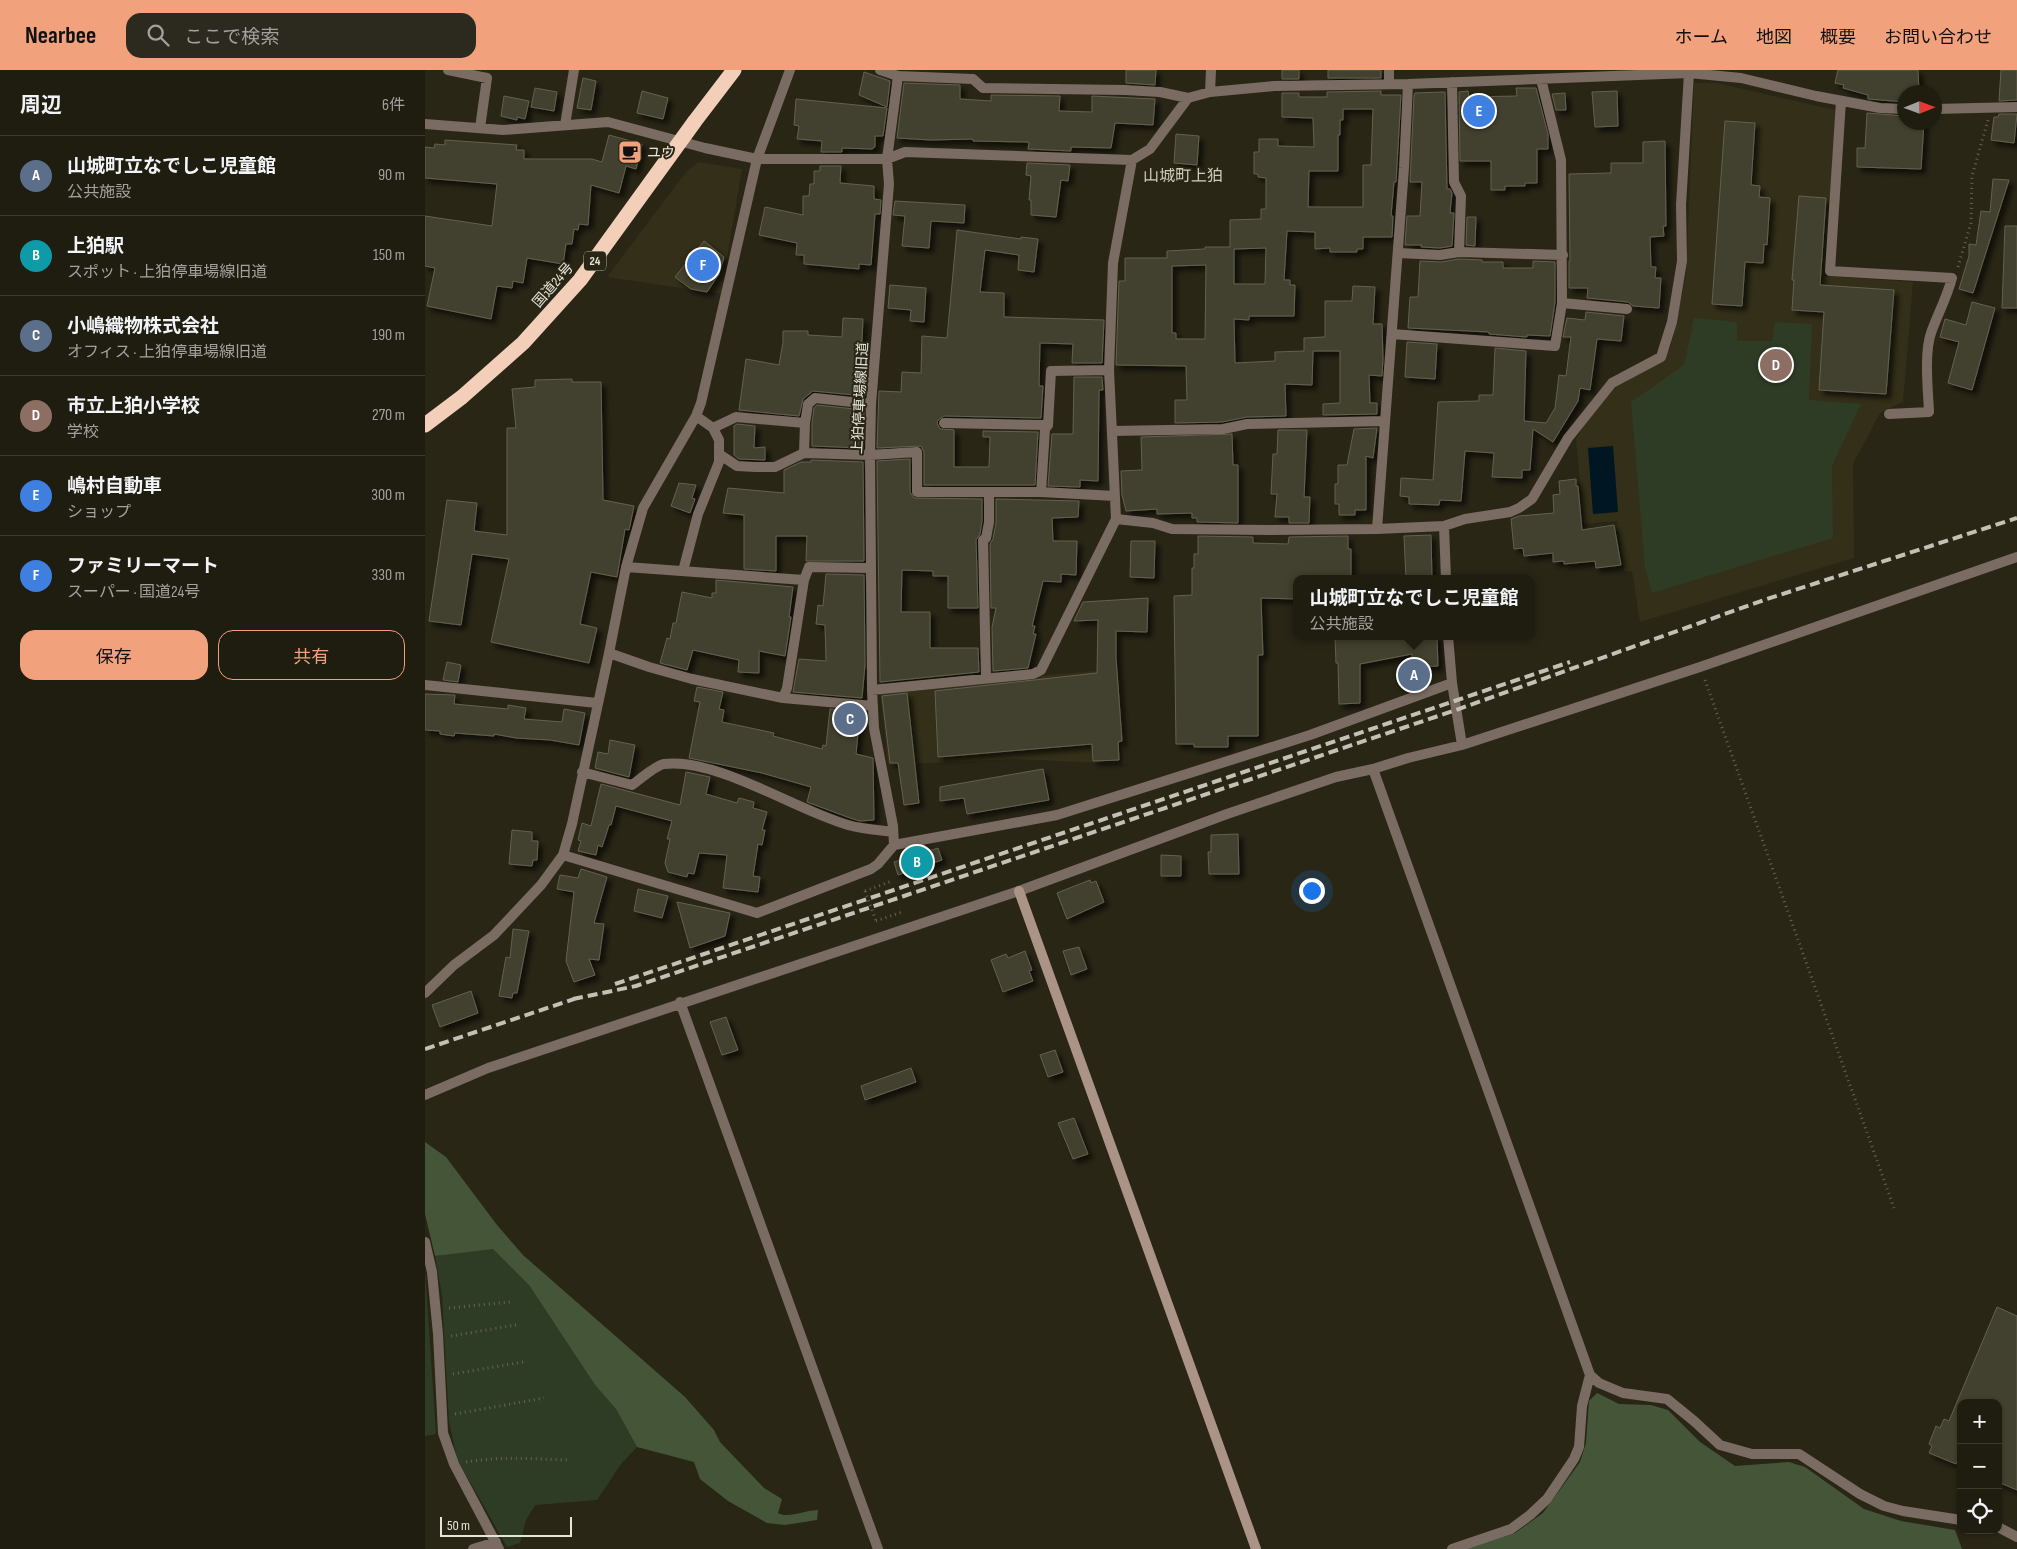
<!DOCTYPE html>
<html lang="ja">
<head>
<meta charset="utf-8">
<style>
	body { margin:0; font-family:"Sofia Sans Condensed","Noto Sans JP",sans-serif; background:#2c291e; color:#f1f3f6 }
	.controls { position:absolute; right:15px; bottom:15px; display:grid; overflow:hidden; border-radius:10px; box-shadow:0 1px 4px #0004 }
	.controls button { width:45px; height:45px; display:grid; place-items:center; padding:0; border:0; border-bottom:1px solid #3c3a30; background:#1f1c10; color:#f1f3f6; font:25px sans-serif }
	.compass { position:absolute; left:1472px; top:15px; width:45px; height:45px; border-radius:50%; background:#1f1c10; box-shadow:0 1px 4px #0004; rotate:89deg }
	.scale { position:absolute; left:15px; bottom:12px; width:132px; box-sizing:border-box; padding-left:5px; border:2px solid #e7e5db; border-top:0; font-size:14px; line-height:18px; white-space:nowrap; color:#e7e5db; -webkit-text-stroke:4px #292616; paint-order:stroke }
	.you { position:absolute; left:886px; top:820px; width:18px; height:18px; margin:-12px; border:4px solid #fff; border-radius:50%; background:#1a73e8; box-shadow:0 0 0 8px #1a73e833 }
	.badge { display:grid; place-items:center; width:32px; height:32px; border-radius:50%; background:#f1a17c; color:#fff; font-size:16px; font-weight:700 }
	.pin { position:absolute; translate:-50% -50%; border:2px solid #fff; box-shadow:0 1px 5px #0006 }
	.popup { position:absolute; left:868px; top:505px; width:242px; height:65px; box-sizing:border-box; display:grid; place-content:center; border-radius:10px; background:#1f1c10; filter:drop-shadow(0 1px 4px #0005); font-size:16px; white-space:nowrap; color:#a1a19f }
	.popup b { font-size:19px; color:#f1f3f6 }
	.popup::after { content:''; position:absolute; left:50%; top:100%; margin-left:-10px; border:10px solid transparent; border-top-color:#1f1c10 }
	.list { margin:0; padding:0; list-style:none }
	h2 { display:flex; justify-content:space-between; align-items:center; height:65px; margin:0; padding:0 20px; font-size:21px }
	h2 small { font-size:16px; font-weight:400; color:#a1a19f }
	.list li { display:grid; grid-template-columns:32px 1fr auto; gap:15px; align-items:center; box-sizing:border-box; height:80px; padding:0 20px; border-top:1px solid #3c3a30 }
	.list b { display:block; font-size:19px; white-space:nowrap }
	.list p { margin:0; font-size:16px; white-space:nowrap; color:#a1a19f }
	.list em { font-size:16px; font-style:normal; color:#a1a19f }
	.actions { display:flex; gap:10px; padding:15px 20px }
	.actions a { flex:1; padding:11px 0; border:1px solid #f1a17c; border-radius:15px; text-align:center; font-size:18px; color:#f1a17c }
	.actions .main { background:#f1a17c; color:#111 }
	.icon { flex:none; width:28px; height:28px; fill:none; stroke:currentColor; stroke-width:2; stroke-linecap:round; stroke-linejoin:round }
	.map { position:relative; flex:none; width:1592px; height:1479px; overflow:hidden }
	header { display:flex; align-items:center; gap:30px; box-sizing:border-box; height:70px; padding:0 25px; background:#f1a17c; color:#111 }
	header strong { font-size:24px }
	nav { display:flex; gap:28px; margin-inline-start:auto; font-size:18px }
	.search { width:350px; height:45px; background:#2c291e; display:flex; align-items:center; gap:12px; box-sizing:border-box; padding:0 18px; border-radius:15px; color:#a1a19f; font-size:19px }
	main { display:flex }
	aside { flex:1; background:#1f1c10 }
	.map>svg:first-child { display:block }
	.built { fill:#332f18 }
	.green { fill:#2f3c25 }
	.forest { fill:#455538 }
	.water { fill:#001623 }
	.building { fill:#423f2e; stroke:#64614f; fill-rule:evenodd; filter:url(#shadow) }
	.lines { fill:none; stroke-linecap:round; stroke-linejoin:round }
	.path { stroke:#666355; stroke-width:3; stroke-dasharray:1 4; stroke-linecap:butt }
	.lane { stroke:#7a6c63; stroke-width:10 }
	.street { stroke:#7a6c63; stroke-width:10 }
	.secondary { stroke:#ab9386; stroke-width:10 }
	.highway { stroke:#f3ceb9; stroke-width:15 }
	.rail { stroke:#c3c1b6; stroke-width:4; stroke-dasharray:10 5; stroke-linecap:butt }
	.path-bridge { stroke:#666355; stroke-width:3; stroke-dasharray:1 4; stroke-linecap:butt }
	.labels { text-anchor:middle; dominant-baseline:central; stroke-width:4; stroke-linejoin:round; paint-order:stroke }
	.shield { fill:#292616; stroke:#aeaca0; stroke-width:1 }
	.shield-label { font-size:12px; font-weight:bold; fill:#e7e5db }
	.poi-label { font-size:14px; fill:#e7e5db; stroke:#292616; text-anchor:start }
	.street-label { font-size:14px; fill:#e7e5db; stroke:#292616 }
	.quarter-label { font-size:16px; fill:#cfcbb7; stroke:#292616 }
</style>
</head>
<body>
<header>
<strong>Nearbee</strong>
<div class="search"><svg class="icon" aria-label="search" viewBox="0 0 24 24"><circle cx="10" cy="10" r="6"/><path d="M15 15l6 6"/></svg>ここで検索</div>
<nav><a>ホーム</a><a>地図</a><a>概要</a><a>お問い合わせ</a></nav>
</header>
<main>
<aside>
<h2>周辺<small>6件</small></h2>
<ul class="list">
<li><span class="badge" style="background:#5c6f8a">A</span><div><b>山城町立なでしこ児童館</b><p>公共施設</p></div><em>90 m</em></li>
<li><span class="badge" style="background:#0f9aa8">B</span><div><b>上狛駅</b><p>スポット · 上狛停車場線旧道</p></div><em>150 m</em></li>
<li><span class="badge" style="background:#5c6f8a">C</span><div><b>小嶋織物株式会社</b><p>オフィス · 上狛停車場線旧道</p></div><em>190 m</em></li>
<li><span class="badge" style="background:#8d6e63">D</span><div><b>市立上狛小学校</b><p>学校</p></div><em>270 m</em></li>
<li><span class="badge" style="background:#3f7fe0">E</span><div><b>嶋村自動車</b><p>ショップ</p></div><em>300 m</em></li>
<li><span class="badge" style="background:#3f7fe0">F</span><div><b>ファミリーマート</b><p>スーパー · 国道24号</p></div><em>330 m</em></li>
</ul>
<div class="actions"><a class="main">保存</a><a>共有</a></div>
</aside>
<div class="map">
<svg width="1592" height="1479" viewBox="0 0 1592 1479">
	<defs>
		<filter id="shadow"><feDropShadow dx="4.5" dy="4.5" stdDeviation="2.5" flood-color="#0009"/></filter>
	</defs>
	<rect width="100%" height="100%" fill="#292616"/>
	<path class="built" d="M1269 13H1292L1410 40 1412 43 1399 206 1488 212 1478 332 1455 343 1428 394 1429 488 1215 552 1207 501H1199L1192 451 1159 454 1151 369 1162 350 1194 312 1197 314 1245 279 1261 206Z
		M273 92 317 99 296 224 182 207 261 102Z
		M694 599 701 694 590 689 463 695 455 620Z"/>
	<path class="green" d="M1269 248 1312 252V271H1347L1350 252 1387 254 1384 330 1436 334 1407 396 1408 468 1227 523 1220 498 1206 332 1259 295Z
		M68 1178 104 1215 170 1315 191 1339 212 1377 196 1394 172 1430 110 1435 101 1450 95 1473 82 1477 32 1389 24 1351 17 1225 10 1186Z
		M0 1200 11 1364 0 1366Z"/>
	<path class="forest" d="M0 1072 21 1087 72 1155 98 1185 260 1327 289 1360 295 1372 339 1418 357 1429 353 1443C362 1449 381 1440 393 1440L392 1450 360 1455 342 1453 303 1431 275 1409 269 1392 212 1377 191 1339 170 1315 104 1215 68 1179 10 1186 0 1144Z
		M1172 1323 1194 1334 1226 1335 1243 1340 1275 1372 1310 1396 1364 1392 1380 1397 1439 1439 1476 1451 1530 1460 1537 1479H1040L1090 1463 1118 1443 1155 1392 1161 1373 1164 1331Z"/>
	<path class="water" d="M1188 376 1193 442 1168 444 1163 378Z"/>
	<path class="building" d="M701 0H731L730 15 701 13Z
		M857 0H874V9H857Z
		M903 0H956V8H903Z
		M1413 0H1493L1494 22H1480V32L1443 29V25L1418 18 1419 15 1410 13Z
		M1576 0H1592V30L1574 31Z
		M439 2 465 11 462 37 434 25Z
		M158 8 171 11 166 40 152 38Z
		M479 13 535 15V29L566 31V25L635 26 634 41 667 42V26L730 29 728 55 690 53 686 78 646 77V81L603 79 604 73 602 72 548 71V69L506 70 472 68Z
		M110 18 132 22 129 41 106 37Z
		M1091 18H1111L1123 64V79H1112V113H1100V116H1080V120H1066V91H1035L1034 22 1043 21 1044 27 1092 26Z
		M217 21 243 28 238 49 212 43Z
		M956 21V25H976L971 112H969L966 146H968L967 167H938V179H932V182H905V178L890 179V162L862 161 859 210H865V215H870L869 246H824V250L809 249 810 293 850 291V282L879 281V268L900 267V231H927L928 216 950 217 948 254H957L958 289 957 306 944 305 945 333H952V344L898 345V334L915 333V281H888L887 315 860 314 861 346 822 347 797 352 750 353V330H762L761 296 691 295 694 211H700V188H742V181L780 179V177H805V150L836 149V139H841V108L833 107V104H829V82H834V69H853V76L889 77 888 48 857 47V23H874V27H902V22ZM918 39H948L946 95H938V137H883L884 101H913V65H915V50H918ZM841 178 840 214H809V179ZM781 195 780 269H751V263H747V196Z
		M1192 21 1193 56 1170 57 1167 22Z
		M1020 22 1022 119H1025L1027 123 1025 143H1029L1027 176 1015 178 996 177 997 175H980L982 146H995L997 112H985L989 26 990 23Z
		M1140 23 1141 40H1131L1127 24Z
		M79 26 104 31 100 49 92 47V50L76 46Z
		M371 29 462 38 458 66H450V77L447 79 417 78V82H396L397 71 372 69 374 56 369 55Z
		M1442 43 1480 46V52H1499L1496 99 1432 97V78H1440Z
		M1574 44H1592L1589 73 1566 70 1569 47H1573Z
		M1300 51 1330 53 1326 115 1335 116 1334 127 1345 128 1342 175 1339 174 1338 193 1320 192 1317 236 1287 234Z
		M751 64 774 66 772 95 749 93Z
		M184 65 217 74 211 99 201 96 194 123 166 115 163 155 154 154 153 160 149 159 147 174H141L138 194 102 188 98 213 88 211 87 218 72 216 66 249 2 236 10 198 0 196V146L67 156 72 114 0 108V77L9 78 10 74 20 75V70L92 75 91 80H99V89H167L177 92Z
		M1240 71 1241 156H1238L1239 166 1225 167 1226 197H1231L1230 208H1236L1234 238 1208 236 1203 232 1162 228 1163 218H1144V191H1145L1144 104 1186 103V93H1218V72Z
		M602 93 645 95 643 111 636 110 631 147 606 145V130H604L606 106 601 105Z
		M395 96H416L415 113 449 116V129L456 130 455 144H450L446 195 434 194V199L379 194V185H371L372 173 334 165 340 137 378 145V126H384L385 114H389V101H395Z
		M1568 109 1584 110 1548 223 1534 219 1544 186V174L1551 175 1556 141 1565 142Z
		M1374 126 1401 128 1395 215 1469 220 1461 324 1394 320 1399 242 1367 240 1369 210H1367Z
		M470 131 540 135 539 153 506 151 504 178 477 176 480 146 468 145Z
		M1042 147H1051L1050 176 1041 175Z
		M1580 156H1592V238H1577Z
		M532 160 596 169V167L613 169 609 202 593 200 594 185 560 180 555 222 579 223V247L679 250 677 293H647L648 274 615 273 614 316H618L616 348 519 346 513 350 512 353 515 359 529 360V397H564L565 367H558V361L613 362 610 415H499V382L496 376 452 378 454 321 476 322 477 302 496 303 497 266 522 268Z
		M279 171 299 187 294 204 282 222 266 219 250 207Z
		M1034 189 1057 190V192H1078V198H1108V191L1130 192V232L1125 266 1102 265V267L1064 264V262L983 258 985 227H993L995 191 1016 192Z
		M465 215 501 218 499 252 485 251 486 240 463 238Z
		M1547 232 1570 238 1547 320 1523 313 1534 272 1515 267 1520 249 1541 255Z
		M1161 242 1199 246 1196 271 1172 269 1165 320 1155 318 1153 331 1128 372 1108 359 1105 400H1097V408L1067 407 1069 383 1040 381 1036 431 1015 430 1014 435 984 434V427L975 426 976 408 1008 410 1013 332 1054 331V325H1068L1070 278 1101 281 1099 351 1121 353 1130 338 1134 305 1141 306 1146 267H1138L1142 248 1160 250Z
		M418 248 438 249 436 291 440 292 436 320H440V326L388 321 378 329 374 346 314 340 321 289 354 295 358 272V261H383V265L417 267Z
		M982 272 1012 274 1010 309 980 307Z
		M649 307H677L678 320H674L673 411 655 410V417L623 416 627 364H648Z
		M147 309V312H176L178 430 209 436 204 460 200 459 192 507 166 502 155 554 172 558 164 593 66 572 84 489 47 484 36 555 4 551 22 430 52 433 49 461 82 465V358H91L87 319 110 317V310Z
		M392 335 439 340 438 378 387 376V353L389 338Z
		M312 354 330 356 329 378 340 377V390L314 389 309 385V356Z
		M952 358 948 388 941 386V440H930V445H914V434H910V414H913V395H922L929 359Z
		M853 360H882L879 427H885L884 453H864V447H850L852 424H846L848 384H852Z
		M807 364 808 395H813V453L772 452V448H767V443L732 444V439L701 441 697 425 696 401 717 400 716 367Z
		M485 389V422L489 428 557 429V451L555 464 551 470 553 538H523V506H508V501L477 500 476 542H505V578H553L554 602 455 612 452 391Z
		M386 390 438 392 439 491H381L382 466H351V501L319 499V445L298 443 303 418 359 423V400L376 392H386Z
		M1151 409V416H1153L1157 460 1189 455 1196 495 1171 498 1170 491 1139 494V491L1128 492V483L1099 486 1098 478 1089 479 1086 449 1094 446 1129 443 1128 425 1135 424 1134 411Z
		M254 413 271 415 267 428 270 429 265 443 246 436Z
		M571 429 654 431 653 447 627 448 628 471H652L651 505 636 504V512L618 511 607 556H610L608 564H611L603 598 568 601 567 557 571 538H566L565 474 568 469 571 453Z
		M1006 465 1007 509H981L979 466Z
		M773 466 828 467V473L863 474 864 467 923 466V479H926V509H872V529L836 528 838 585H833V666H803V677H769V674H751L749 526 767 525V498H769V484H773Z
		M706 471H730L729 508 705 507Z
		M401 504 439 505 440 595 437 628 368 622 374 589 401 591 400 555 391 554 393 535 398 536Z
		M291 510 368 517 364 547H366L360 586 334 581V603L313 602 314 590 268 580 262 600 235 593 242 568 245 569 248 553H251L257 522 287 528V523H291Z
		M723 528 722 562 691 561V588L697 671 693 672 694 690 668 691 667 674 513 687 510 621 672 603 673 550 649 551 658 532Z
		M910 566H1012L1013 596 994 597V593L987 594V584L935 594V633L914 634 913 593H911Z
		M22 592 36 595 33 612 18 610Z
		M272 617 298 622 294 639 299 640 297 652 349 663 348 666 397 679 398 675 401 676 405 639 435 642 431 684 448 688 449 750 435 751 425 748 382 732 386 717 337 703 264 688 275 632 269 631Z
		M482 623 494 733 479 735 473 693H465L457 626Z
		M0 624 30 625 29 634 83 639V635L101 638 99 649 137 652 139 639 160 643 154 675 125 670 91 668 69 664V666L30 663 29 666 15 664V661L0 660Z
		M185 670 210 675 204 707 170 698 173 682 183 684Z
		M618 699 624 730 542 744 539 728 515 731V717Z
		M261 702 285 707 281 724 312 733 314 728 329 732 328 738 342 742 337 760H340L337 775 333 774 328 806 335 807 333 822 298 818 302 785 274 783 269 804 263 803 262 807 243 802 240 793 245 769H242L247 751 191 736 186 755H184L177 777 173 775 171 785 153 781 156 771 153 770 157 753 166 756 176 714 255 735Z
		M87 760 107 762V771H113L112 790H108L107 796 84 794Z
		M813 764 814 804H784L783 782H786V765Z
		M513 778 517 790 473 805 469 792Z
		M736 785 756 786V806H736Z
		M156 799 182 807 169 853 179 854 174 890 164 889 170 905 149 912 141 891 149 822 132 819 135 805 153 808Z
		M665 810 666 813 671 811 679 832 642 849 632 823Z
		M213 819 243 826 237 848 209 841Z
		M252 832 305 843 300 866 265 878Z
		M88 859 104 861 92 923H88L87 928 74 926 81 887 85 888Z
		M654 877 662 899 646 905 638 881Z
		M600 881 607 900 604 901 608 911 578 922 566 890 581 884 583 888Z
		M46 921 53 943 15 957 7 935Z
		M301 947 313 980 297 985 285 952Z
		M630 980 638 1002 623 1007 615 985Z
		M486 998 491 1012 440 1030 436 1016Z
		M649 1048 663 1084 648 1089 633 1053Z
		M1572 1237 1592 1246V1420L1573 1412V1333H1536V1383L1531 1394 1504 1383 1507 1376 1504 1374 1511 1356 1515 1358 1519 1349 1524 1351Z"/>
	<g class="lines">
		<path class="path" d="M1533 197 1546 153 1547 106 1563 50
			M1280 610 1469 1138
			M440 821 467 811
			M451 851 477 842
			M24 1238 85 1232
			M26 1266 91 1255
			M28 1304 98 1292
			M30 1344 119 1328
			M41 1392C78 1386 109 1389 145 1390"/>
		<path class="lane" d="M462 89 473 6
			M1137 233 1202 239
			M519 353 623 355"/>
		<path class="street" d="M23 0 62 8 55 58
			M455 0 473 6 548 9 558 18 700 20 735 22 763 28
			M1027 12 1029 112 1036 126 1034 182
			M964 14V0
			M785 22 786 0
			M1416 31 1405 201 1527 208C1521 230 1513 243 1506 263 1499 283 1503 320 1504 342L1464 344
			M1510 39 1592 37
			M0 54 78 60 183 52 280 78 332 89H462L480 82 707 90 725 79 763 28 785 22 849 16 983 14 1264 3 1316 8 1391 26 1455 38 1480 39
			M140 55 149 0
			M462 89 464 114 446 334 445 385 447 620 449 658 468 756 469 775
			M707 90 688 193 684 300 691 449 728 453 747 459 844 460 952 459 1019 456 1040 449 1085 442 1094 438 1107 429 1143 368 1187 313 1236 287 1247 252 1257 191 1256 135 1264 3
			M973 183 1015 185 1034 182 1138 185
			M967 264 1130 276 1137 233 1136 90 1116 9
			M288 358 311 347 380 353
			M687 361 798 359 822 354 959 351
			M379 383 445 385 492 382V422H616L690 426
			M294 384 312 396 330 397H350L379 383 380 353 383 334 390 328 446 334
			M616 422 620 359 623 355 626 301 684 300
			M1019 456 1021 509
			M952 459 979 98 983 14
			M201 497 379 510 384 497 446 498
			M258 501 273 444 294 392V370L288 358 271 346
			M184 583 224 597 267 609 358 628 448 636
			M561 608 558 470 561 468 564 452V422
			M1027 613 1037 675
			M0 615 172 633
			M447 620 608 604 616 600 691 449
			M358 628 362 618 379 510
			M948 699 1165 1305 1174 1313 1198 1323 1242 1329 1269 1351 1295 1375 1327 1384H1374L1435 1424 1459 1436 1478 1441 1536 1450
			M157 702 207 715C214 710 231 695 239 694 293 688 368 739 423 755 437 759 453 760 468 762
			M138 785 332 843 446 799 453 794 469 775 632 745 885 665 1027 613 1023 566
			M0 923 29 895 69 865 116 815 138 785 147 754 184 583 201 497 218 438 271 346 276 333 332 89 365 0
			M255 932 453 1479
			M0 1025 63 998 594 821 802 744 911 707 948 699 983 688 1037 675 1275 597 1592 487
			M0 1172 7 1202 13 1264 18 1363 29 1394 74 1479
			M1573 1457 1592 1467
			M48 1479 71 1472
			M1027 1479 1086 1459 1105 1445 1122 1429 1149 1389 1154 1377 1157 1336 1165 1305"/>
		<path class="secondary" d="M594 821 831 1479"/>
		<path class="highway" d="M0 355 37 327 98 273 155 210 270 51 309 0"/>
		<path class="rail" d="M190 914 1145 592
			M148 929 211 916 479 826 1031 640 1339 530 1592 448
			M0 979 155 927"/>
		<path class="path-bridge" d="M440 821 451 851"/>
	</g>
	<defs>
		<g id="cafe-square" transform="scale(1.25)"><rect x="-9" y="-9" width="18" height="18" rx="4" fill="#f1a17c" stroke="#292616"/><path d="M-5.5-4.5H6V0H3Q3 3.5 0 3.5H-2.5Q-5.5 3.5-5.5 0ZM3-3.2v2h1.7v-2ZM-6 4.5H4V6H-6Z" fill="#111"/></g>
	</defs>
	<g fill-rule="evenodd">
		<use href="#cafe-square" x="205" y="82"/>
	</g>
	<g class="labels">
		<rect class="shield" x="159" y="181.5" width="22" height="19" rx="4"/>
		<g class="shield-label">
			<text x="170" y="191">24</text>
		</g>
		<g class="poi-label">
			<text x="222" y="82">ユウ</text>
		</g>
		<g class="street-label">
			<text transform="translate(128 215) rotate(-49)">国道24号</text>
			<text transform="translate(435 328) rotate(-87)">上狛停車場線旧道</text>
		</g>
		<g class="quarter-label">
			<text x="758" y="106">山城町上狛</text>
		</g>
	</g>
</svg>
<div class="controls">
<button>+</button>
<button>−</button>
<button><svg class="icon" aria-label="locate" viewBox="0 0 24 24"><circle cx="12" cy="12" r="6"/><path d="M12 2v4M12 18v4M2 12h4M18 12h4"/></svg></button>
</div>
<svg class="compass" viewBox="-18 -18 36 36"><path d="M0-13l5 13h-10z" fill="#e53935"/><path d="M0 13l5-13h-10z" fill="#a1a19f"/></svg>
<div class="scale">50 m</div>
<div class="you"></div>
<div class="pin badge" style="left:989px;top:605px;background:#5c6f8a">A</div>
<div class="popup"><b>山城町立なでしこ児童館</b>公共施設</div>
<div class="pin badge" style="left:492px;top:792px;background:#0f9aa8">B</div>
<div class="pin badge" style="left:425px;top:649px;background:#5c6f8a">C</div>
<div class="pin badge" style="left:1351px;top:295px;background:#8d6e63">D</div>
<div class="pin badge" style="left:1054px;top:41px;background:#3f7fe0">E</div>
<div class="pin badge" style="left:278px;top:195px;background:#3f7fe0">F</div>
</div>
</main>
</body>
</html>
